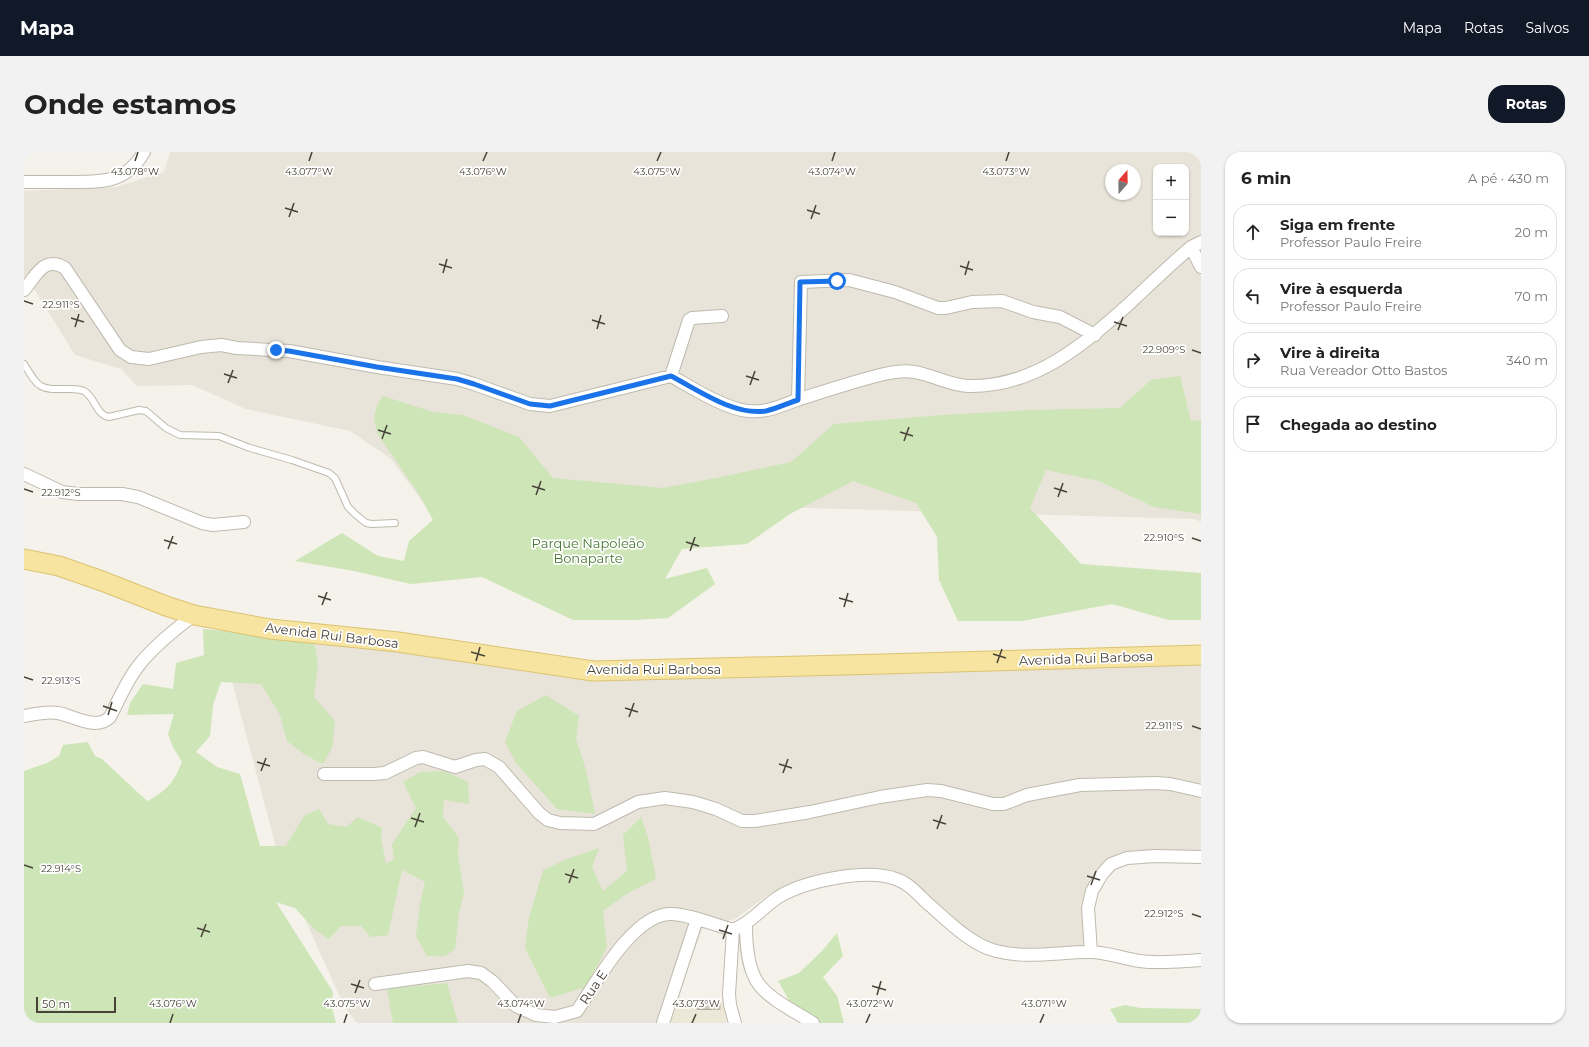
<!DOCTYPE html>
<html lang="pt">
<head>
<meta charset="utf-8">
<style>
	body { margin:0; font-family:Montserrat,sans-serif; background:#f2f2f2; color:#222 }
	.controls { position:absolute; right:12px; top:12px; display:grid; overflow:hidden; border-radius:8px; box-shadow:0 1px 3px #0004 }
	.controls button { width:36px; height:36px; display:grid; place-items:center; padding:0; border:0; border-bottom:1px solid #e0e0e0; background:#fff; color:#222; font:20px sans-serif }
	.compass { position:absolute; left:1081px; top:12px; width:36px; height:36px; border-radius:50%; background:#fff; box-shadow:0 1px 3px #0004; rotate:20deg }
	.scale { position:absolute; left:12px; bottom:10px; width:80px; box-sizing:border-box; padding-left:4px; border:2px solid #484339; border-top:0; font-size:11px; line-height:14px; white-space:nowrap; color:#484339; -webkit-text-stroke:3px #fff; paint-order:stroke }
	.stop { position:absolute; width:12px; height:12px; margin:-9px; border:3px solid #1a73e8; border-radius:50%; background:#fff }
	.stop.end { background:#1a73e8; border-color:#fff; box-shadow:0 1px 4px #0008 }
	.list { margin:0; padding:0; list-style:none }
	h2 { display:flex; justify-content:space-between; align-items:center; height:52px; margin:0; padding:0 16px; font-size:17px }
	h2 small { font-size:13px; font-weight:400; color:#767676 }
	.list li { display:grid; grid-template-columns:26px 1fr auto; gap:12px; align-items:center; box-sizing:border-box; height:56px; margin:0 8px 8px; padding:0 8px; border:1px solid #e0e0e0; border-radius:16px }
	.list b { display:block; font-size:15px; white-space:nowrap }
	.list p { margin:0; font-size:13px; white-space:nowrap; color:#767676 }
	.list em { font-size:13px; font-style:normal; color:#767676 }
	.icon { flex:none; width:22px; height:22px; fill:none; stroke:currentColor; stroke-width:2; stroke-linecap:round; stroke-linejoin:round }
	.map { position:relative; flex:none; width:1177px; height:871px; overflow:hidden; border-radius:16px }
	header { display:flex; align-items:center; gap:24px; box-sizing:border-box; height:56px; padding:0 20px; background:#111827; color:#fff }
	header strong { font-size:19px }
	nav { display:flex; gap:22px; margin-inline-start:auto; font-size:14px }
	.intro { display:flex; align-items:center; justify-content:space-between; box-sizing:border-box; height:96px; padding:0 24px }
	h1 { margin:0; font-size:28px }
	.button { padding:10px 18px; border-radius:16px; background:#111827; color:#fff; font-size:14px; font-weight:700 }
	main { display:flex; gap:24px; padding:0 24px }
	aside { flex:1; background:#fff; border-radius:16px; box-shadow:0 1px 3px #0004 }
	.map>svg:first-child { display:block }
	.residential { fill:#e8e4d9; fill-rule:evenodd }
	.education { fill:#ece7d6 }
	.green { fill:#cde5b7 }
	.building { fill:#d5cfc1; stroke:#d0c7b5; filter:url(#shadow) }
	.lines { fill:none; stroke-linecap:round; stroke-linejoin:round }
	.lane-casing { stroke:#bfbaae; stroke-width:8 }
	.street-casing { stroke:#bfbaae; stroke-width:14 }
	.primary-casing { stroke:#dcc371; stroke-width:21 }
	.lane { stroke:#fff; stroke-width:6 }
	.street { stroke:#fff; stroke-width:12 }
	.primary { stroke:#f7e4a1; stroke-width:19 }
	.route { stroke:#1a73e8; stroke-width:5 }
	.ticks { fill:none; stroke:#484339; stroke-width:1.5 }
	.labels { text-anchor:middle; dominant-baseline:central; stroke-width:3.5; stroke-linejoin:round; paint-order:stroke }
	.park-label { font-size:13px; fill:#467730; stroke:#fff }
	.street-label { font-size:13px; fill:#484339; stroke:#fff }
	.ticks-label { font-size:10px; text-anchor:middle; fill:#484339; stroke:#fff; stroke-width:3.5; stroke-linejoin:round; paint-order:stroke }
</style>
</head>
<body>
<header>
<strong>Mapa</strong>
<nav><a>Mapa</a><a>Rotas</a><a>Salvos</a></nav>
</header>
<div class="intro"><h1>Onde estamos</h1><a class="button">Rotas</a></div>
<main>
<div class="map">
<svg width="1177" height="871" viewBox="0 0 1177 871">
	<defs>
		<filter id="shadow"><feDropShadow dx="2" dy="3.5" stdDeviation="1" flood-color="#0004"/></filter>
	</defs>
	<rect width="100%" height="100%" fill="#f4f2eb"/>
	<path class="residential" d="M146 0H1177V370L1171 367 644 352 424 358 401 353 366 306 326 279 222 257 168 233 113 234 97 217 51 203 7 132 4 145H0V39L92 35 140 20ZM1132 15H1162V81H1132ZM1087 18H1111V42H1087Z
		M203 474 480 512 1177 503V700L1091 711 1066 748 1065 802 971 800 873 729 800 724 744 743 711 767 678 777 644 871H333L320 854 257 714 205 518Z"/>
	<path class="education" d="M650 846 698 850 703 871H641Z"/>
	<path class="green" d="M1156 224 1167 269 1177 268V362L1130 355 1075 329 1022 318 1006 356 1057 412 1177 421V468H1145L1088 452 998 469H934L915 428 913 385 892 351 829 329 766 362 723 392 658 397 641 427 683 416 691 432 644 466 611 468H549L458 425 387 432 330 419 271 409 318 381 354 404 380 409 385 389 409 368 396 344 353 281 350 266 353 253 359 244 409 260 439 263 495 285 529 326 639 336 697 325 767 310 810 272 918 263 1006 258 1096 256 1127 228Z
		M179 477 220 481 252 488H290L294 513 290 545 311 569 308 596 299 612 281 603 263 589 256 563 237 532 197 530 189 553 186 584 172 600 193 615 216 622 236 694H262L280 664 295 657 304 672 322 675 334 665 358 676 357 687 362 712 370 707 368 692 392 656 379 630 396 620 420 619 444 630 445 652 420 648 419 665 435 686 434 703 440 741 435 761 431 797 421 804H403L392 784 396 752 401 730 378 718 364 783 347 785 337 774H317L305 787 291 778 271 756 252 750 309 840 308 856 312 871H0V619L23 611 35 604 39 593 64 590 71 604 78 607 123 649C143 639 150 630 158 610L149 595 144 582 150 562 103 563 106 551 119 532 149 537 152 511 180 503Z
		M522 543 555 564 552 587 562 618 571 662 533 657 492 611 481 590 493 559Z
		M617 665 624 685 632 727 604 741 579 759 583 795 562 835 526 846 501 796 505 766 519 718 543 707 575 696 568 715 579 739 603 719 599 683Z
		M813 781 819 804 799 825 813 844 820 871H778L754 829 775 821 798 799Z
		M423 831 434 871H369L363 837Z
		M1101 853 1116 856 1177 857V871H1094L1086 857Z"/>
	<path class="building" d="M672 848 694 850 693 857 671 855Z"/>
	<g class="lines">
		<g class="lane-casing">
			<path id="lane" d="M0 212C16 238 15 237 45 237 50 237 55 237 60 239 71 245 72 263 85 265L115 258 122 259 142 276 156 283 195 284 226 296 268 308 305 321 311 326 324 355 331 362 342 371 348 372 371 371"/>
		</g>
		<g class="street-casing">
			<path id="street" d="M0 30C16 30 31 30 47 30 79 30 102 31 120 0
				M1167 95 1177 115
				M0 138C12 124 20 103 41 116L96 198 107 205 125 207 177 195 197 193 213 196 265 199 353 215 433 227 450 232 506 252 526 254 647 224C667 235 701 257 724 259 742 261 756 254 773 248 801 239 831 229 860 222 872 219 887 218 899 222 915 226 929 234 945 234 1011 235 1059 193 1105 152 1125 133 1146 113 1167 95L1177 90
				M647 224 665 168 668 166 698 164
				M774 248 777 130 825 128 871 140 914 156H922L948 150 978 149 1009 160 1036 165 1071 183
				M0 322 38 340 54 342H98L114 345 178 371 189 373 220 370
				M0 564C11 562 23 559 34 561 50 564 73 579 86 565 95 548 102 529 115 513 130 494 150 478 170 463
				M300 622H350L361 621 392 606 399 605 431 615 452 608 461 607 475 615 515 661 524 668 536 671 570 672 614 650 641 646 669 650 692 657 718 669H731L786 660 856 645 903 638 917 639 969 652H980L1003 643 1056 633 1131 631 1146 632 1177 639
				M722 773C722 791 723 812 732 828 742 846 772 860 789 871
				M709 778C728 770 737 757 753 746 779 729 843 716 872 727 884 731 893 741 901 749 921 766 946 793 972 799 1004 807 1034 800 1066 800 1083 800 1100 807 1116 809 1136 812 1157 809 1177 808
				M709 778 705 842 706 853 711 871
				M1067 800 1064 756 1068 739 1078 722 1087 712 1103 706 1131 704 1177 705
				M351 832 444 819 457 821 468 829 492 854 512 863 531 865 553 859C572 831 608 764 645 762 662 761 691 773 709 778
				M639 871 673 767"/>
		</g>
		<g class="primary-casing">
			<path id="primary" d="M0 407 35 414 78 429 142 454 170 463 246 477 374 490 569 519 859 512 1177 503"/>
		</g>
		<use href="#lane" class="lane"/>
		<use href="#street" class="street"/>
		<use href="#primary" class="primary"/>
	</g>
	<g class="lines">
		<path class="route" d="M252 198 265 199 353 215 433 227 450 232 506 252 526 254 647 224C674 238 710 264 742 259 752 257 764 251 774 248L776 130 813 129"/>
	</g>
	<path class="ticks" d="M111 9 114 0M285 9 288 0M459 9 463 0M633 9 637 0M808 9 811 0M982 9 985 0M261 56 274 60M783 58 796 62M265 65 270 51M787 67 792 53M415 112 428 116M936 114 949 118M419 121 423 107M941 123 945 109M0 149 9 152M47 166 60 170M568 168 581 172M1090 170 1103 174M51 175 55 162M573 177 577 163M1094 178 1099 165M1168 198 1177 201M200 222 213 226M722 224 735 228M204 231 209 218M726 233 731 219M354 278 367 282M876 280 889 284M358 287 363 273M880 289 885 275M508 334 521 338M1030 336 1043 340M0 337 9 340M512 343 517 329M1034 345 1039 331M1168 386 1177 389M140 388 153 392M662 390 675 394M144 397 149 384M666 399 671 385M294 444 307 448M815 446 829 450M298 453 303 440M820 455 824 441M447 500 461 504M969 502 982 506M452 509 456 495M973 511 978 497M0 525 9 528M79 554 93 559M601 556 614 560M84 563 88 550M605 565 610 551M1168 574 1177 577M233 610 246 614M755 612 768 616M237 619 242 606M759 621 764 607M387 666 400 670M909 668 922 672M391 675 396 661M913 677 918 663M0 713 9 716M541 722 554 726M1063 724 1076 728M545 731 550 717M1067 733 1072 719M1168 762 1177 765M173 776 186 780M695 778 708 782M177 785 182 772M699 787 704 773M327 832 340 836M848 834 862 838M331 841 336 828M853 843 857 829M146 871 149 862M320 871 323 862M494 871 497 862M668 871 672 862M842 871 846 862M1016 871 1020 862"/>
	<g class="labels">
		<g class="park-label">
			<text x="564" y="391">Parque Napoleão<tspan x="564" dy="15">Bonaparte</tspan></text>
		</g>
		<g class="street-label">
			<text transform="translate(308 483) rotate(7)">Avenida Rui Barbosa</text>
			<text transform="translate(1062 506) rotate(-2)">Avenida Rui Barbosa</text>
			<text x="630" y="517">Avenida Rui Barbosa</text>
			<text transform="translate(569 835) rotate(-56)">Rua E</text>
		</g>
	</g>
	<g class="ticks-label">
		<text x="459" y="23">43.076°W</text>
		<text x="111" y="23">43.078°W</text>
		<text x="285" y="23">43.077°W</text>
		<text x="633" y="23">43.075°W</text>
		<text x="808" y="23">43.074°W</text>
		<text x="982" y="23">43.073°W</text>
		<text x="37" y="156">22.911°S</text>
		<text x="1140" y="201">22.909°S</text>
		<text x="37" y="344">22.912°S</text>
		<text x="1140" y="389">22.910°S</text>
		<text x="37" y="532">22.913°S</text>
		<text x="1140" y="577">22.911°S</text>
		<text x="37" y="720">22.914°S</text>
		<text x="1140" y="765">22.912°S</text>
		<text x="149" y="855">43.076°W</text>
		<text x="323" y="855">43.075°W</text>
		<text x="497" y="855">43.074°W</text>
		<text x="672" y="855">43.073°W</text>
		<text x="846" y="855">43.072°W</text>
		<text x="1020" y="855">43.071°W</text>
	</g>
</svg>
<div class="controls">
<button>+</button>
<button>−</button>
</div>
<svg class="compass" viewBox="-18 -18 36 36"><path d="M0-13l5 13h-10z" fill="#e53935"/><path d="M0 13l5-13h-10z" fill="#767676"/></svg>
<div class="scale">50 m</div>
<div class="stop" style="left:813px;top:129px"></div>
<div class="stop end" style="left:252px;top:198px"></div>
</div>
<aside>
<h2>6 min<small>A pé · 430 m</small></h2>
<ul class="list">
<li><svg class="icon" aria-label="ahead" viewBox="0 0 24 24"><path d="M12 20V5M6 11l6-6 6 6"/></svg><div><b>Siga em frente</b><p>Professor Paulo Freire</p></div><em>20 m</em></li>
<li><svg class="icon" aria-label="left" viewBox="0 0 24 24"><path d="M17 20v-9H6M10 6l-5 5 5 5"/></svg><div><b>Vire à esquerda</b><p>Professor Paulo Freire</p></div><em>70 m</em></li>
<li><svg class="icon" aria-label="right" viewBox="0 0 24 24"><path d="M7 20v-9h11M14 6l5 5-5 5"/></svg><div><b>Vire à direita</b><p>Rua Vereador Otto Bastos</p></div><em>340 m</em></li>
<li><svg class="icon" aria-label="arrive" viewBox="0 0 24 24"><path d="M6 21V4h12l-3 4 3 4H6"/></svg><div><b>Chegada ao destino</b></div></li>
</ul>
</aside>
</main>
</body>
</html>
